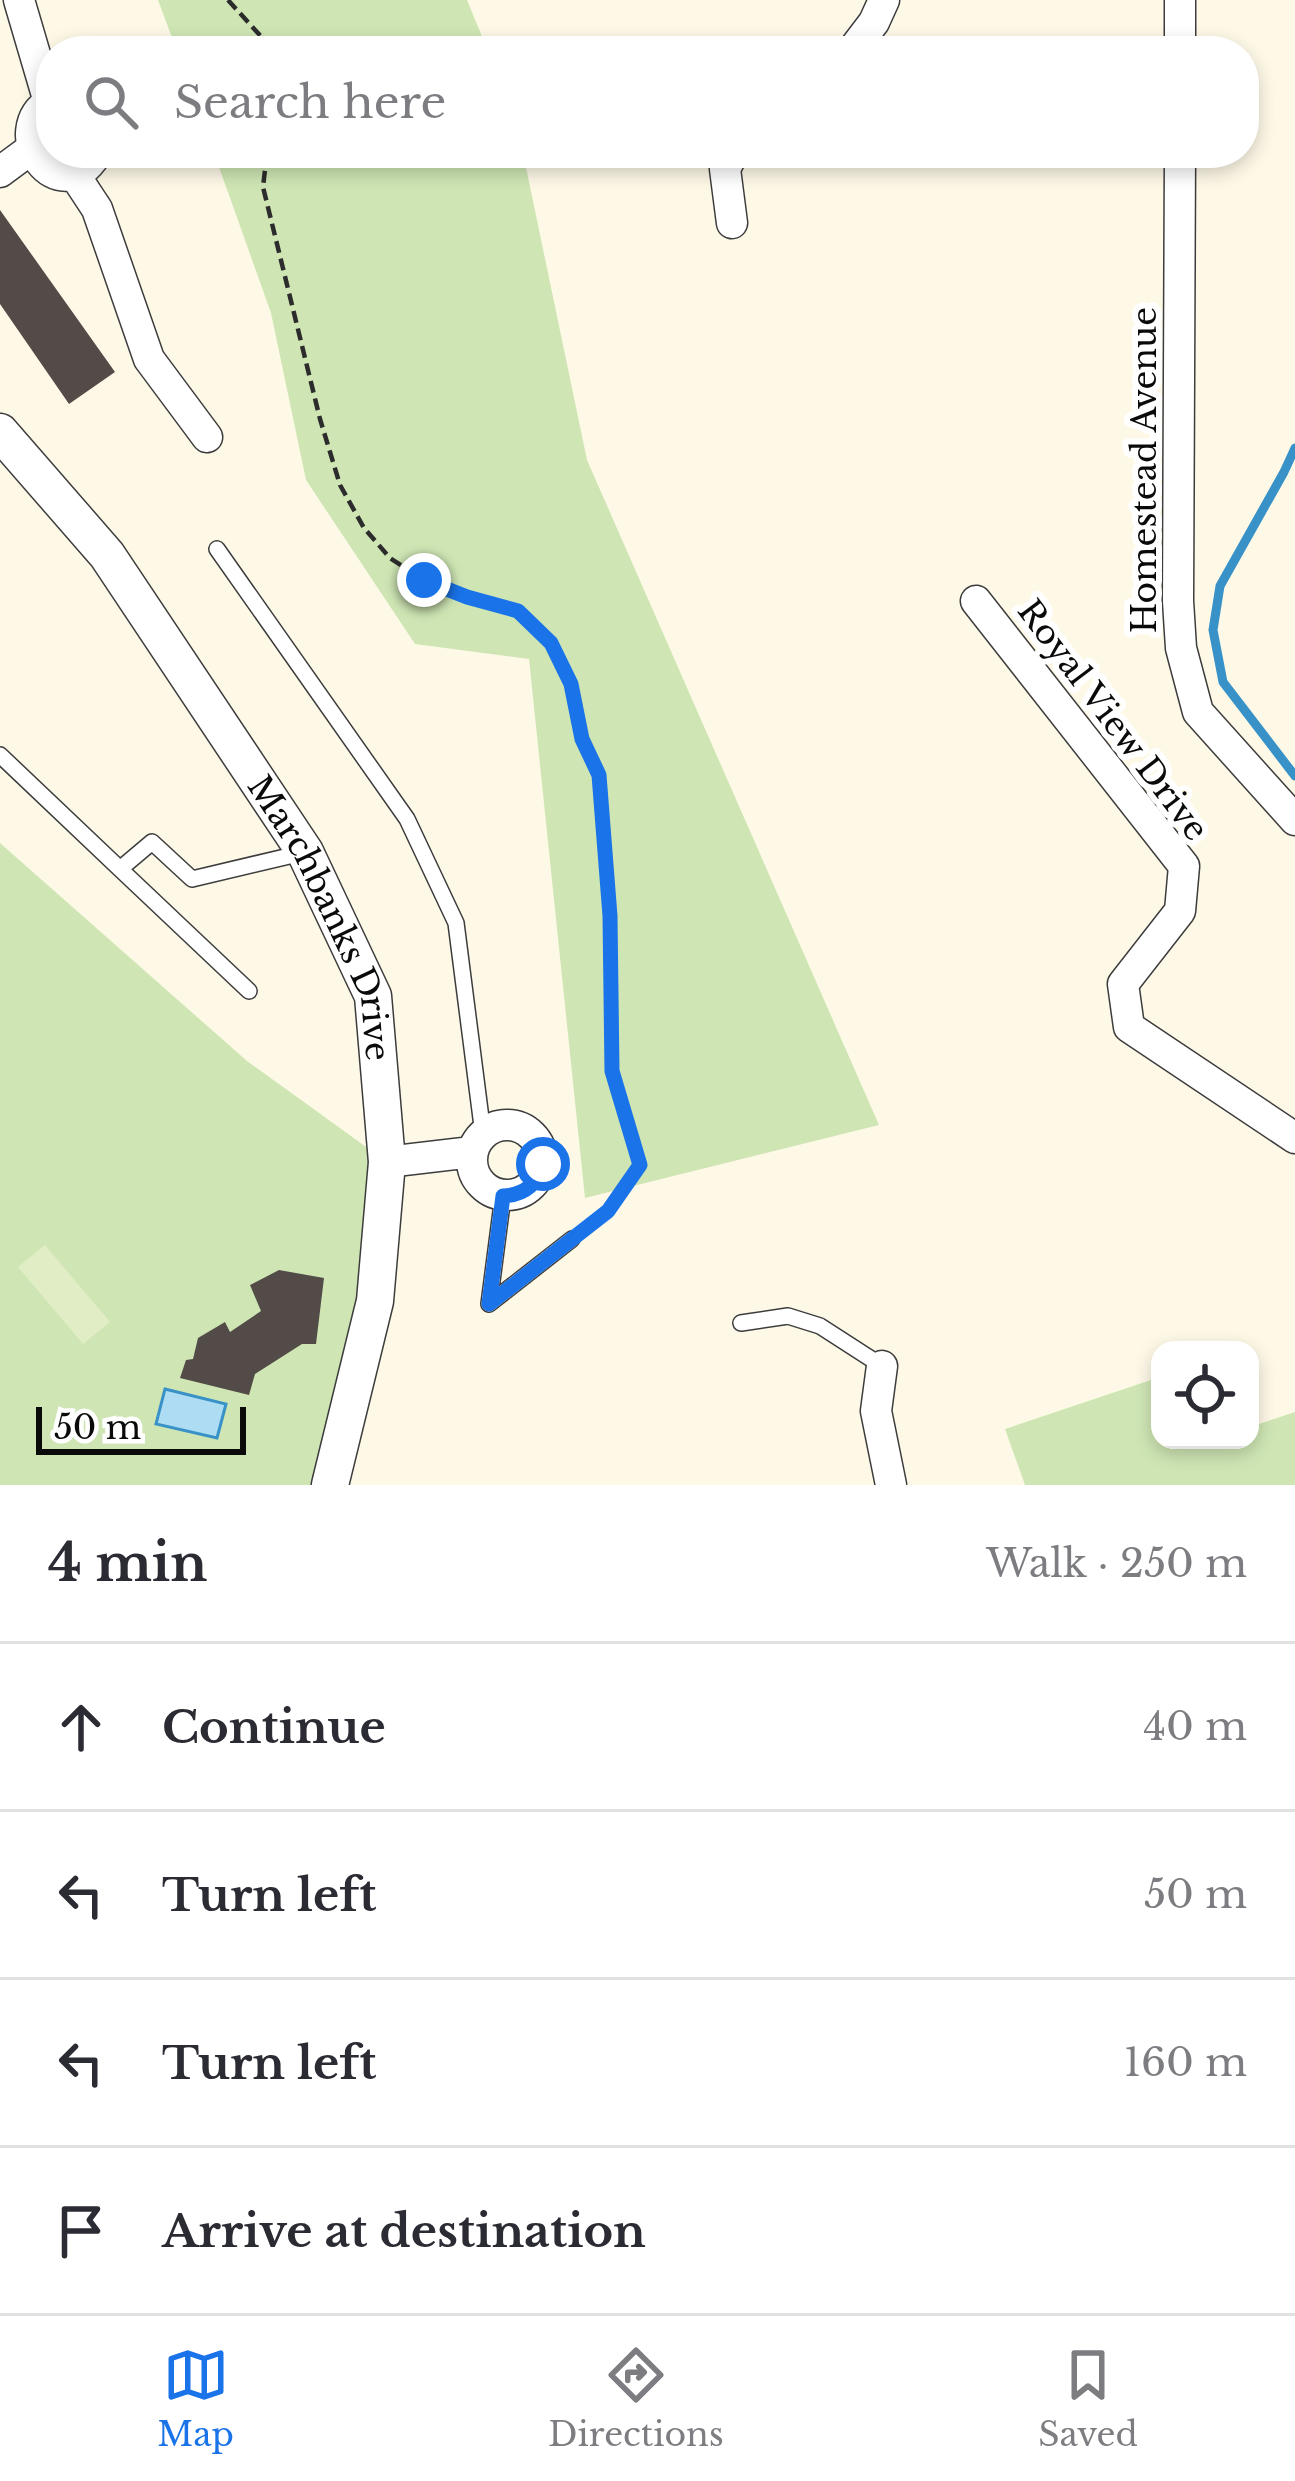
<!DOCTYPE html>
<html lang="en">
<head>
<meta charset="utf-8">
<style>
	body { margin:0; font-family:"Libre Baskerville",serif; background:#f2f2f3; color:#2b2b33 }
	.controls { position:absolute; right:36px; bottom:36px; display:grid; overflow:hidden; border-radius:24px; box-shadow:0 6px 18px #0003 }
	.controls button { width:108px; height:108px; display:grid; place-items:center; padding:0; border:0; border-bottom:3px solid #e1e1e2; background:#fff; color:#2b2b33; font:60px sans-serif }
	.scale { position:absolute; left:36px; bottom:30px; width:210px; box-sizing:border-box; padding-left:12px; border:6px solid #0a0a0a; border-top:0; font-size:33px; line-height:42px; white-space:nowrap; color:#0a0a0a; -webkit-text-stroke:9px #fff; paint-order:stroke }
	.stop { position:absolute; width:36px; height:36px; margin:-27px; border:9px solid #1a73e8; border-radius:50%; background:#fff }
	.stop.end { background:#1a73e8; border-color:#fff; box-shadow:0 3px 12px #0008 }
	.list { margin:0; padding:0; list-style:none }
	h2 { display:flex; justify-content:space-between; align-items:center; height:156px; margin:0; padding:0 48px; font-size:51px }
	h2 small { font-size:39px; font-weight:400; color:#7c7c81 }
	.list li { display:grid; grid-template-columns:78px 1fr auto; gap:36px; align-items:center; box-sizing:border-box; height:168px; padding:0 48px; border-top:3px solid #e1e1e2 }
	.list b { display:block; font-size:45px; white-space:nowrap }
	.list em { font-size:39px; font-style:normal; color:#7c7c81 }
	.icon { flex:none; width:66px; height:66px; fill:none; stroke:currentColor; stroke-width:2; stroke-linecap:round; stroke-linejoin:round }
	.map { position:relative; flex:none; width:1295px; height:1485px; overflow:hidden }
	.search { position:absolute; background:#fff; box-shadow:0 6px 18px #0003; left:36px; right:36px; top:36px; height:132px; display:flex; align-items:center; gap:30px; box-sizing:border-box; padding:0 42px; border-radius:48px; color:#7c7c81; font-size:45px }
	.sheet { height:828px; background:#fff }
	nav { display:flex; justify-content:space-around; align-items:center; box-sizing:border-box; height:168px; border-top:3px solid #e1e1e2; background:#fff; font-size:33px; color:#7c7c81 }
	nav a { display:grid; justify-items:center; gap:6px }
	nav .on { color:#1a73e8 }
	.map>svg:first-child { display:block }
	.green { fill:#cfe6b4 }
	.pitch { fill:#e1eec5 }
	.water { fill:#aedcf3; stroke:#3892c8; stroke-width:3 }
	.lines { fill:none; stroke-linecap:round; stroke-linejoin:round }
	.stream { stroke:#3892c8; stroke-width:9 }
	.building { fill:#524b47 }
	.service-casing { stroke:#3d3d3d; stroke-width:18 }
	.minor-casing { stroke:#3d3d3d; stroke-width:33 }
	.tertiary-casing { stroke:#3d3d3d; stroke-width:39 }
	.path { stroke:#2c2c2c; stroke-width:4.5; stroke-dasharray:12 6; stroke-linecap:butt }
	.service { stroke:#fff; stroke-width:15 }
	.minor { stroke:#fff; stroke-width:30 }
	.tertiary { stroke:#fff; stroke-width:36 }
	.route { stroke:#1a73e8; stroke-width:15 }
	.labels { text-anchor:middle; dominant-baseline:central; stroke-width:12; stroke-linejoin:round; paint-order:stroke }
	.street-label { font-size:33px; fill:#0a0a0a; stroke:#fff }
</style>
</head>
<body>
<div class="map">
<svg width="1295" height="1485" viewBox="0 0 1295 1485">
	<rect width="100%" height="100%" fill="#fef9e7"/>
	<path class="green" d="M158 0H467L488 51H177Z
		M214 153H523L587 460 879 1125 585 1198 529 659 415 644 306 480 271 313Z
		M0 843 247 1061 387 1162 330 1485H0Z
		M1160 1377V1440H1250V1427L1295 1412V1485H1025L1005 1429Z"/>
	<path class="pitch" d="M45 1245 110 1322 83 1344 18 1267Z"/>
	<path class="water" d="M165 1389 226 1404 217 1438 156 1424Z"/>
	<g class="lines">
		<path class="stream" d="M1295 448 1284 472 1220 586 1213 630 1223 682 1295 776"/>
	</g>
	<path class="building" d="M0 210 115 372 69 404 0 304Z
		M279 1270 324 1278 316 1344H302L255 1374 249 1395 180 1378 186 1360 193 1359 198 1338 225 1322 230 1332 261 1311 250 1285Z"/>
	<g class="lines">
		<g class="service-casing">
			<path id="service" d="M217 549 407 819 456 923 483 1134
				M0 755 120 869 152 842 192 879 302 853
				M120 869 249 991
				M503 1196 489 1304 572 1239
				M741 1323 788 1316 820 1326 882 1366"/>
		</g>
		<g class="minor-casing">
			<path id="minor" d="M19 0 49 102
				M852 51 874 22 884 0
				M1180 51V0
				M51 101C0 131 58 216 97 153
				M1180 153 1178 601 1181 648 1198 712 1295 820
				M0 172 27 152
				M74 174 97 209 149 359 207 437
				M732 223 725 169 733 153
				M976 601 1184 866 1180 911 1123 984 1129 1027 1295 1138
				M472 1160a35 35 0 1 1 70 0a35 35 0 1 1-70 0Z
				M387 1162 472 1152
				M882 1366 876 1411 891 1485"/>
		</g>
		<g class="tertiary-casing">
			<g id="tertiary">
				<path id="s1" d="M0 432 107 555 305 852 373 996 387 1162 375 1301 330 1485"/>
			</g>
		</g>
		<path class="path" d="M228 0 266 42 268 51
			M267 153 263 187 320 419 340 485 364 528 390 558 424 580 467 597 519 611 551 643 571 684 582 739 599 775 610 916 612 1071 640 1165 608 1212 586 1228"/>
		<use href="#service" class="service"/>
		<use href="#minor" class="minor"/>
		<use href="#tertiary" class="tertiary"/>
	</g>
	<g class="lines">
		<path class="route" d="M424 580 467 597 518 611 551 643 571 684 582 739 599 775 610 916 612 1071 640 1165 608 1211 489 1304 503 1196C524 1195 537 1185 543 1164"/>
	</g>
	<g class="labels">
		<g class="street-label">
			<text transform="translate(1144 470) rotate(-90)">Homestead Avenue</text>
			<text transform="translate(1113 720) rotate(53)">Royal View Drive</text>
			<text stroke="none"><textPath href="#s1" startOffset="588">Marchbanks Drive</textPath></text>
		</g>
	</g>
</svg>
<div class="controls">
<button><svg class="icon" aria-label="locate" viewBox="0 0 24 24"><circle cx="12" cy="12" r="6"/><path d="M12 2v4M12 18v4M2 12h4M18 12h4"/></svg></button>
</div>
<div class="scale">50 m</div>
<div class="stop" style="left:543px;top:1164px"></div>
<div class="stop end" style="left:424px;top:580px"></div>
<div class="search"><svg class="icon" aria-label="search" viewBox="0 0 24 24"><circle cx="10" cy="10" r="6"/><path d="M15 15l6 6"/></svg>Search here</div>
</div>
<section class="sheet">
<h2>4 min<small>Walk · 250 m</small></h2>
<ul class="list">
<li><svg class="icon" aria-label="ahead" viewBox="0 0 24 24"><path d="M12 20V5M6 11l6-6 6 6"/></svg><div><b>Continue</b></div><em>40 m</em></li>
<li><svg class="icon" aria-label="left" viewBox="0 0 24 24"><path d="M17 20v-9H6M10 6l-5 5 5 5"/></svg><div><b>Turn left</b></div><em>50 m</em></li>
<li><svg class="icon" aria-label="left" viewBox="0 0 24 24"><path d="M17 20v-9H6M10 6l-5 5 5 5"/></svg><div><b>Turn left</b></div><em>160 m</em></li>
<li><svg class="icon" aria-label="arrive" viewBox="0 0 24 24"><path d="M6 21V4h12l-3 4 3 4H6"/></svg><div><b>Arrive at destination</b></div></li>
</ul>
</section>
<nav>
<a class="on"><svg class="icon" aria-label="map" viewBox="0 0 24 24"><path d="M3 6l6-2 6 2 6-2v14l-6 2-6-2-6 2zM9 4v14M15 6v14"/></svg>Map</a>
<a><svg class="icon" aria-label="directions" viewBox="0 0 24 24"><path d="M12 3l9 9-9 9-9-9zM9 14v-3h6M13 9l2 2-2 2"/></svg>Directions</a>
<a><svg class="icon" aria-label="saved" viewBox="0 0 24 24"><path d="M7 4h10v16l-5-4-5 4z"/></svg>Saved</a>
</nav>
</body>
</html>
